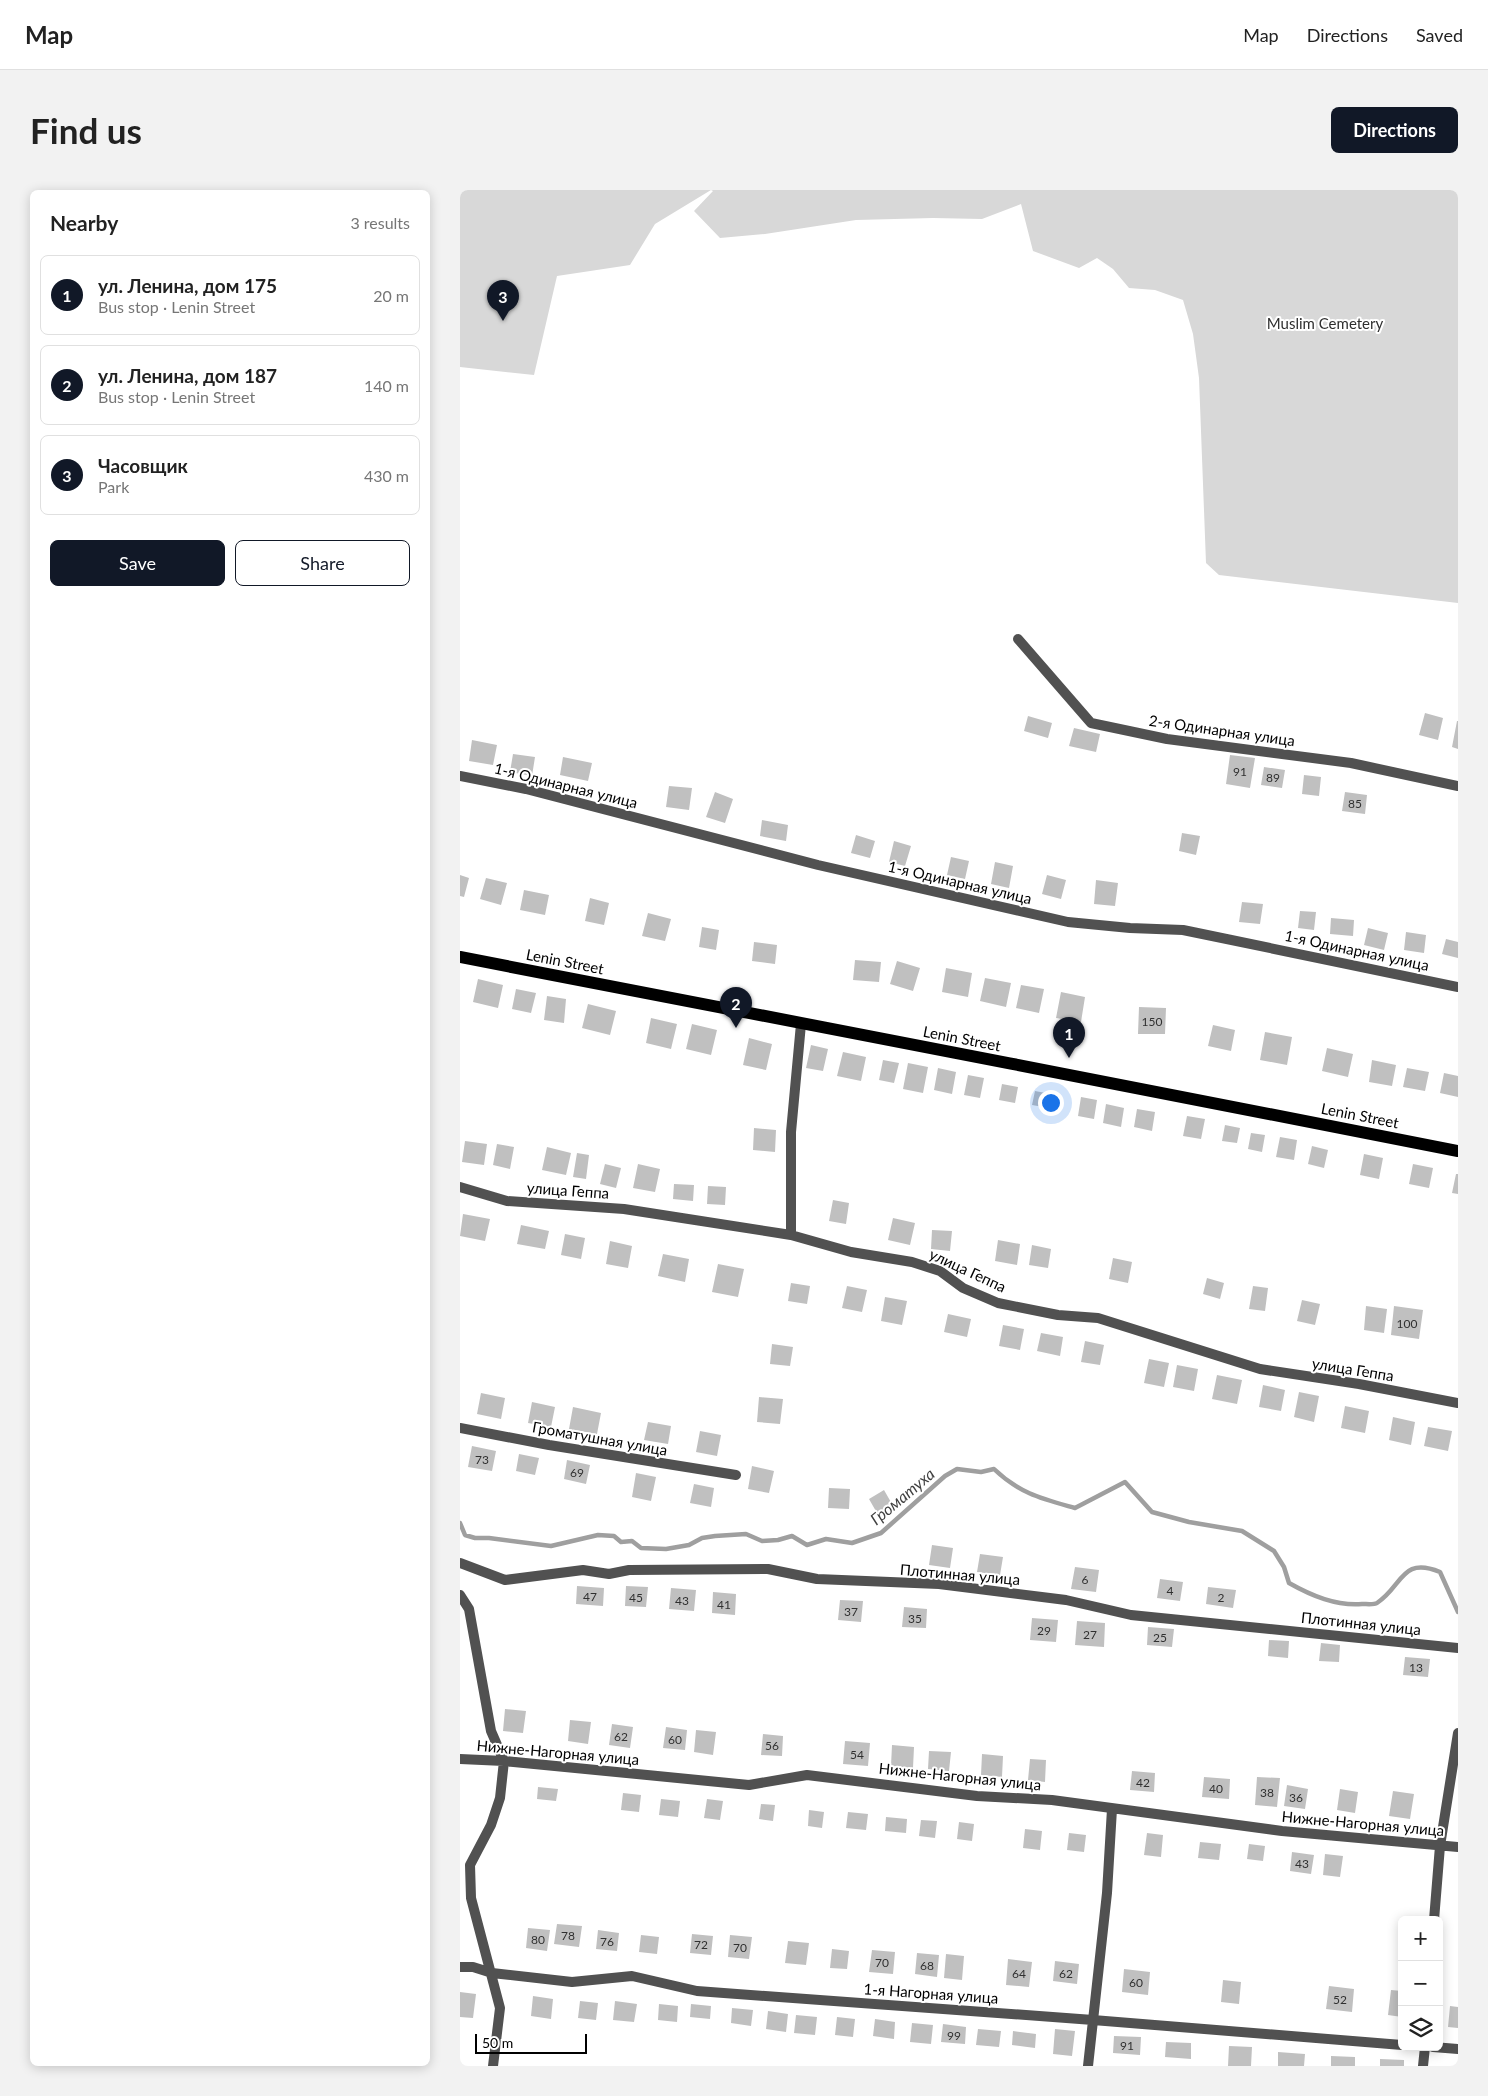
<!DOCTYPE html>
<html lang="en">
<head>
<meta charset="utf-8">
<style>
	body { margin:0; font-family:Lato,sans-serif; background:#f2f2f2; color:#222 }
	.controls { position:absolute; right:15px; bottom:15px; display:grid; overflow:hidden; border-radius:8px; box-shadow:0 2px 12px #0003 }
	.controls button { width:45px; height:45px; display:grid; place-items:center; padding:0; border:0; border-bottom:1px solid #e0e0e0; background:#fff; color:#222; font:25px sans-serif }
	.scale { position:absolute; left:15px; bottom:12px; width:112px; box-sizing:border-box; padding-left:5px; border:2px solid #000; border-top:0; font-size:14px; line-height:18px; white-space:nowrap; color:#000; -webkit-text-stroke:4px #fff; paint-order:stroke }
	.you { position:absolute; left:590px; top:912px; width:18px; height:18px; margin:-12px; border:4px solid #fff; border-radius:50%; background:#1a73e8; box-shadow:0 0 0 8px #1a73e833 }
	.badge { display:grid; place-items:center; width:32px; height:32px; border-radius:50%; background:#111827; color:#fff; font-size:16px; font-weight:700 }
	.pin { position:absolute; translate:-50% -41px; filter:drop-shadow(0 1px 2px #0008) }
	.pin::after { content:''; position:absolute; top:26px; width:18px; height:15px; background:inherit; clip-path:polygon(0 0,100% 0,50% 100%) }
	.list { margin:0; padding:0; list-style:none }
	h2 { display:flex; justify-content:space-between; align-items:center; height:65px; margin:0; padding:0 20px; font-size:21px }
	h2 small { font-size:16px; font-weight:400; color:#767676 }
	.list li { display:grid; grid-template-columns:32px 1fr auto; gap:15px; align-items:center; box-sizing:border-box; height:80px; margin:0 10px 10px; padding:0 10px; border:1px solid #e0e0e0; border-radius:8px }
	.list b { display:block; font-size:19px; white-space:nowrap }
	.list p { margin:0; font-size:16px; white-space:nowrap; color:#767676 }
	.list em { font-size:16px; font-style:normal; color:#767676 }
	.actions { display:flex; gap:10px; padding:15px 20px }
	.actions a { flex:1; padding:11px 0; border:1px solid #111827; border-radius:8px; text-align:center; font-size:18px; color:#111827 }
	.actions .main { background:#111827; color:#fff }
	.icon { flex:none; width:28px; height:28px; fill:none; stroke:currentColor; stroke-width:2; stroke-linecap:round; stroke-linejoin:round }
	.map { position:relative; flex:none; width:998px; height:1876px; overflow:hidden; border-radius:8px }
	header { display:flex; align-items:center; gap:30px; box-sizing:border-box; height:70px; padding:0 25px; background:#fff; border-bottom:1px solid #e0e0e0 }
	header strong { font-size:24px }
	nav { display:flex; gap:28px; margin-inline-start:auto; font-size:18px }
	.intro { display:flex; align-items:center; justify-content:space-between; box-sizing:border-box; height:120px; padding:0 30px }
	h1 { margin:0; font-size:35px }
	.button { padding:12px 22px; border-radius:8px; background:#111827; color:#fff; font-size:18px; font-weight:700 }
	main { display:flex; gap:30px; padding:0 30px }
	aside { flex:1; background:#fff; border-radius:8px; box-shadow:0 2px 12px #0003 }
	.map>svg:first-child { display:block }
	.green { fill:#d8d8d8 }
	.lines { fill:none; stroke-linecap:round; stroke-linejoin:round }
	.stream { stroke:#9f9f9f; stroke-width:4.5 }
	.building { fill:#c0c0c0 }
	.street { stroke:#515151; stroke-width:10 }
	.primary { stroke:#000; stroke-width:12 }
	.labels { text-anchor:middle; dominant-baseline:central; stroke-width:4; stroke-linejoin:round; paint-order:stroke }
	.number-label { font-size:12px; fill:#303030 }
	.park-label { font-size:15px; fill:#2f2f2f; stroke:#fff }
	.street-label { font-size:15px; fill:#000; stroke:#fff }
	.water-label { font-size:16px; font-style:italic; fill:#404040; stroke:#fff }
</style>
</head>
<body>
<header>
<strong>Map</strong>
<nav><a>Map</a><a>Directions</a><a>Saved</a></nav>
</header>
<div class="intro"><h1>Find us</h1><a class="button">Directions</a></div>
<main>
<aside>
<h2>Nearby<small>3 results</small></h2>
<ul class="list">
<li><span class="badge">1</span><div><b>ул. Ленина, дом 175</b><p>Bus stop · Lenin Street</p></div><em>20 m</em></li>
<li><span class="badge">2</span><div><b>ул. Ленина, дом 187</b><p>Bus stop · Lenin Street</p></div><em>140 m</em></li>
<li><span class="badge">3</span><div><b>Часовщик</b><p>Park</p></div><em>430 m</em></li>
</ul>
<div class="actions"><a class="main">Save</a><a>Share</a></div>
</aside>
<div class="map">
<svg width="998" height="1876" viewBox="0 0 998 1876">
	<rect width="100%" height="100%" fill="#fff"/>
	<path class="green" d="M0 0H998V413L759 385 746 373 739 188 733 144 723 110 695 100 669 98 653 79 637 68 619 78 573 61 561 14 522 29 473 28 396 30 305 44 260 48 234 21 253 1 251 0 195 34 170 75 97 86 74 185 0 177Z"/>
	<g class="lines">
		<path class="stream" d="M0 1333 5 1345 15 1348H29L91 1356 138 1345 154 1346 161 1352 172 1351 181 1358 206 1359 229 1355 242 1348 255 1346 286 1344 302 1351 318 1350 332 1346 347 1355 366 1349 392 1353 421 1343 485 1286 497 1279 521 1282 534 1279C560 1304 583 1309 615 1318L665 1292 692 1322 729 1332 782 1341 814 1361 824 1377 829 1393C852 1406 876 1416 902 1414 907 1414 914 1415 917 1413 943 1396 941 1366 980 1382L998 1422"/>
	</g>
	<path class="building" d="M965 523 983 528 978 550 959 545Z
		M568 526 592 533 588 548 564 541Z
		M997 531H998V559L992 557Z
		M614 538 640 544 636 562 609 556Z
		M12 550 37 555 33 575 9 571Z
		M53 564 75 567 72 586 50 582Z
		M770 565 795 568 790 598 766 594Z
		M103 567 132 573 128 591 100 585Z
		M804 577 825 580 822 598 801 595Z
		M844 585 861 587 859 606 842 604Z
		M209 596 232 598 229 620 206 617Z
		M255 602 273 609 265 633 246 627Z
		M885 602 907 605 905 624 882 621Z
		M302 630 328 635 326 651 300 646Z
		M722 643 740 646 736 665 719 661Z
		M396 645 415 651 410 668 391 663Z
		M434 651 451 656 445 676 429 672Z
		M491 667 509 671 505 689 487 685Z
		M535 672 553 676 549 698 531 694Z
		M0 685 9 688 4 707 0 706Z
		M587 685 606 690 601 709 582 704Z
		M26 688 47 693 41 715 20 709Z
		M636 690 658 693 655 716 634 714Z
		M64 700 89 705 85 725 60 720Z
		M130 708 149 713 144 735 125 731Z
		M782 712 803 714 800 734 779 732Z
		M840 721 856 722 854 740 838 738Z
		M188 723 211 729 205 751 182 746Z
		M871 728 894 730 893 746 870 744Z
		M242 737 259 740 256 760 239 757Z
		M908 738 928 743 924 760 904 755Z
		M946 742 966 745 964 763 944 760Z
		M986 749 998 752V768L982 764Z
		M294 752 317 755 315 774 292 771Z
		M395 770 421 772 419 792 393 790Z
		M437 771 460 778 453 801 430 794Z
		M486 778 512 783 508 807 482 802Z
		M525 788 551 793 546 817 520 811Z
		M18 789 43 795 38 818 13 812Z
		M561 795 584 799 579 823 556 818Z
		M56 799 76 803 71 823 52 819Z
		M601 802 625 807 621 832 596 828Z
		M87 806 106 809 104 833 84 830Z
		M128 814 156 821 150 845 122 838Z
		M679 817 706 818 705 844H678Z
		M191 828 217 834 211 859 186 853Z
		M232 834 257 840 251 865 226 859Z
		M753 835 775 840 771 861 748 856Z
		M805 842 832 847 827 875 800 870Z
		M289 848 312 854 306 880 283 875Z
		M351 855 368 859 363 881 346 878Z
		M867 858 893 864 888 887 862 881Z
		M383 862 406 867 401 891 377 886Z
		M423 870 439 873 434 893 419 890Z
		M912 870 936 875 932 896 909 892Z
		M448 873 468 877 463 903 443 899Z
		M478 878 496 882 492 904 474 900Z
		M947 878 969 882 965 901 943 897Z
		M984 883 998 886V907L980 903Z
		M508 885 524 888 520 908 504 905Z
		M542 894 558 897 555 913 539 910Z
		M575 901 591 904 589 918 572 915Z
		M621 907 637 910 634 929 618 926Z
		M646 914 664 918 661 937 643 933Z
		M677 919 695 922 692 941 674 937Z
		M727 926 745 929 741 949 723 946Z
		M765 935 780 938 777 953 762 951Z
		M294 938 316 940 315 962 293 960Z
		M791 943 805 945 802 962 788 959Z
		M820 947 837 950 834 970 816 967Z
		M5 951 27 954 24 975 2 972Z
		M37 954 54 957 50 979 33 975Z
		M852 956 868 960 864 978 848 974Z
		M87 957 111 963 106 985 82 980Z
		M117 963 129 965 126 989 113 987Z
		M904 964 923 968 919 989 900 985Z
		M145 974 161 978 156 998 140 994Z
		M178 974 200 979 195 1002 173 998Z
		M953 974 973 978 969 998 949 994Z
		M996 984H998V1004L992 1003Z
		M214 994 234 995 233 1011 213 1009Z
		M248 996 266 997 265 1015 247 1014Z
		M373 1010 389 1013 386 1034 369 1031Z
		M3 1024 30 1029 25 1051 0 1046Z
		M433 1028 455 1033 450 1055 428 1050Z
		M61 1035 89 1041 85 1059 57 1054Z
		M472 1040 492 1041 490 1061 471 1059Z
		M105 1044 125 1048 121 1069 101 1065Z
		M538 1050 560 1054 557 1075 535 1071Z
		M150 1051 172 1056 168 1078 146 1074Z
		M572 1055 591 1059 588 1078 569 1075Z
		M203 1064 229 1069 225 1092 198 1086Z
		M653 1068 672 1072 668 1093 649 1089Z
		M258 1074 284 1079 278 1107 252 1102Z
		M747 1088 764 1093 760 1109 743 1104Z
		M331 1093 350 1096 347 1114 328 1111Z
		M387 1096 407 1100 402 1122 382 1118Z
		M793 1096 808 1098 805 1121 789 1119Z
		M425 1107 447 1111 442 1135 421 1131Z
		M842 1110 860 1114 855 1135 837 1131Z
		M906 1116 927 1119 924 1143 904 1140Z
		M934 1116 963 1120 959 1149 931 1145Z
		M488 1124 511 1129 507 1147 484 1142Z
		M543 1135 564 1139 560 1160 539 1156Z
		M581 1143 603 1147 600 1166 577 1161Z
		M625 1151 644 1155 640 1175 621 1172Z
		M312 1154 333 1157 330 1176 310 1174Z
		M689 1169 709 1173 704 1197 684 1193Z
		M717 1175 738 1179 734 1201 713 1197Z
		M757 1185 782 1190 777 1214 752 1209Z
		M803 1195 825 1200 821 1221 799 1217Z
		M839 1202 859 1206 854 1232 834 1227Z
		M21 1203 45 1208 41 1229 17 1224Z
		M299 1207 323 1209 320 1234 297 1232Z
		M72 1212 95 1217 91 1237 68 1233Z
		M885 1216 909 1221 905 1243 881 1238Z
		M113 1217 141 1223 137 1244 109 1239Z
		M933 1227 955 1232 951 1255 929 1250Z
		M188 1232 211 1236 208 1254 184 1250Z
		M968 1237 992 1241 988 1261 964 1256Z
		M240 1241 261 1245 257 1266 236 1262Z
		M12 1256 36 1261 32 1281 8 1277Z
		M59 1264 79 1268 75 1285 56 1281Z
		M107 1270 130 1275 126 1294 104 1289Z
		M292 1276 314 1281 309 1303 288 1299Z
		M176 1283 196 1287 191 1311 172 1307Z
		M234 1294 254 1298 251 1317 230 1313Z
		M369 1298 390 1299 389 1319 368 1318Z
		M424 1300 432 1314 417 1323 409 1309Z
		M472 1355 493 1358 490 1378 469 1375Z
		M520 1364 543 1367 540 1385 517 1382Z
		M615 1377 639 1380 636 1402 611 1399Z
		M700 1389 723 1392 720 1411 697 1408Z
		M117 1396 144 1398 143 1416 116 1414Z
		M166 1396 188 1397 186 1417 165 1416Z
		M748 1397 776 1400 773 1418 746 1414Z
		M211 1398 236 1400 234 1421 209 1419Z
		M253 1402 276 1404 275 1425 252 1423Z
		M380 1410 403 1411 401 1432 378 1430Z
		M444 1417 467 1419 466 1438 442 1437Z
		M572 1428 598 1430 596 1452 570 1450Z
		M617 1431 645 1433 644 1457 615 1455Z
		M688 1437 714 1439 712 1457 687 1455Z
		M809 1450 829 1451 828 1468 808 1466Z
		M861 1453 880 1455 879 1472 859 1471Z
		M945 1467 970 1469 968 1487 943 1485Z
		M45 1519 66 1521 63 1543 43 1541Z
		M110 1530 131 1532 128 1554 108 1551Z
		M152 1534 173 1537 170 1558 149 1555Z
		M206 1537 227 1540 225 1560 203 1558Z
		M236 1540 256 1542 253 1565 234 1562Z
		M303 1544 323 1546 322 1566 301 1565Z
		M385 1551 410 1553 408 1576 383 1574Z
		M432 1555 454 1557 453 1578 431 1576Z
		M469 1561 491 1562 489 1581 468 1579Z
		M522 1564 543 1566 542 1587 521 1585Z
		M570 1569 586 1570 585 1592 568 1590Z
		M672 1581 695 1583 694 1602 670 1600Z
		M744 1587 770 1589 769 1609 742 1607Z
		M797 1587 820 1588 817 1617 795 1615Z
		M827 1595 848 1599 845 1619 824 1616Z
		M78 1597 98 1599 96 1611 77 1609Z
		M880 1599 898 1602 895 1623 877 1620Z
		M933 1601 954 1604 950 1629 929 1626Z
		M163 1603 181 1605 179 1622 161 1620Z
		M201 1609 220 1611 218 1627 199 1625Z
		M247 1609 263 1611 260 1630 244 1628Z
		M301 1614 315 1615 313 1631 299 1629Z
		M349 1620 364 1622 362 1638 348 1636Z
		M388 1622 408 1624 406 1640 386 1638Z
		M426 1627 447 1629 446 1643 425 1641Z
		M461 1630 477 1631 475 1648 459 1646Z
		M499 1632 514 1634 512 1651 497 1649Z
		M565 1639 582 1641 580 1660 563 1658Z
		M609 1643 626 1645 624 1662 607 1660Z
		M687 1643 703 1645 701 1667 684 1665Z
		M740 1652 761 1654 759 1670 738 1668Z
		M789 1654 805 1656 803 1671 787 1669Z
		M832 1662 854 1665 851 1684 830 1681Z
		M865 1664 883 1666 880 1687 863 1685Z
		M97 1734 122 1736 119 1757 94 1754Z
		M68 1738 90 1740 87 1761 66 1758Z
		M138 1740 159 1743 157 1761 136 1759Z
		M232 1744 253 1746 251 1765 230 1763Z
		M181 1745 199 1747 197 1764 179 1762Z
		M270 1745 292 1747 289 1769 268 1767Z
		M328 1751 349 1753 346 1775 325 1773Z
		M372 1759 389 1761 387 1779 370 1778Z
		M412 1760 435 1762 433 1784 409 1782Z
		M457 1763 479 1765 477 1787 455 1784Z
		M486 1764 504 1766 502 1790 484 1788Z
		M548 1769 572 1772 569 1797 546 1795Z
		M595 1771 619 1774 617 1794 593 1791Z
		M664 1779 690 1782 688 1805 662 1802Z
		M763 1790 781 1792 779 1814 761 1812Z
		M869 1796 894 1799 892 1822 866 1819Z
		M931 1800 942 1801V1827L928 1825Z
		M0 1802 16 1804 13 1828 0 1827Z
		M73 1806 93 1809 91 1829 71 1826Z
		M120 1811 138 1813 136 1830 118 1828Z
		M155 1811 177 1814 174 1832 153 1830Z
		M199 1814 218 1816 217 1832 198 1830Z
		M231 1814 251 1816 250 1829 230 1827Z
		M990 1816 998 1817V1838L988 1837Z
		M272 1818 293 1820 291 1836 271 1833Z
		M308 1821 328 1824 326 1842 306 1839Z
		M336 1825 357 1827 355 1845 334 1843Z
		M377 1827 395 1829 393 1847 375 1845Z
		M415 1829 435 1832 434 1849 413 1846Z
		M452 1833 473 1835 471 1854 450 1852Z
		M483 1834 506 1837 505 1854 481 1852Z
		M518 1839 541 1841 539 1857 516 1855Z
		M595 1839 615 1841 612 1866 593 1864Z
		M553 1841 576 1844 575 1858 552 1855Z
		M654 1846 681 1847 680 1865 653 1863Z
		M706 1852 731 1853V1869L705 1867Z
		M769 1856 792 1857 791 1876H768Z
		M818 1862 845 1864 844 1876H818Z
		M871 1866 895 1867V1876H871Z
		M920 1869 944 1870V1876H920Z"/>
	<g class="lines">
		<path class="street" d="M558 449 631 533 707 549 891 573 998 596
			M0 586 66 599 358 675 608 732 670 738 723 740 998 797
			M0 997 47 1011 164 1019 331 1045 391 1062 452 1072 480 1081 503 1098 538 1113 598 1125 638 1128 800 1179 899 1194 998 1213
			M331 1045V942L341 834
			M0 1238 89 1255 276 1285
			M0 1373 45 1390 123 1380 149 1384 169 1380 308 1379 357 1389 479 1394 606 1410 671 1425 998 1458
			M0 1405 9 1419 31 1541 44 1571 40 1608 31 1635 10 1675 11 1708 40 1818 33 1876
			M0 1569 44 1571 289 1595 347 1585 517 1606 592 1610 822 1641 998 1657
			M974 1730 980 1656 998 1543
			M0 1777H13L32 1783 112 1792 172 1786 237 1801 633 1830 942 1855
			M973 1857 998 1859
			M628 1876 647 1703 652 1619
			M963 1876 965 1857"/>
		<path class="primary" d="M0 767C332 833 666 894 998 961"/>
	</g>
	<g class="labels">
		<g class="number-label">
			<text x="780" y="581">91</text>
			<text x="813" y="587">89</text>
			<text x="895" y="613">85</text>
			<text x="692" y="831">150</text>
			<text x="947" y="1133">100</text>
			<text x="22" y="1269">73</text>
			<text x="117" y="1282">69</text>
			<text x="625" y="1389">6</text>
			<text x="710" y="1400">4</text>
			<text x="130" y="1406">47</text>
			<text x="176" y="1407">45</text>
			<text x="761" y="1407">2</text>
			<text x="222" y="1410">43</text>
			<text x="264" y="1414">41</text>
			<text x="391" y="1421">37</text>
			<text x="455" y="1428">35</text>
			<text x="584" y="1440">29</text>
			<text x="630" y="1444">27</text>
			<text x="700" y="1447">25</text>
			<text x="956" y="1477">13</text>
			<text x="161" y="1546">62</text>
			<text x="215" y="1549">60</text>
			<text x="312" y="1555">56</text>
			<text x="397" y="1564">54</text>
			<text x="683" y="1592">42</text>
			<text x="756" y="1598">40</text>
			<text x="807" y="1602">38</text>
			<text x="836" y="1607">36</text>
			<text x="842" y="1673">43</text>
			<text x="108" y="1745">78</text>
			<text x="78" y="1749">80</text>
			<text x="147" y="1751">76</text>
			<text x="241" y="1754">72</text>
			<text x="280" y="1757">70</text>
			<text x="422" y="1772">70</text>
			<text x="467" y="1775">68</text>
			<text x="559" y="1783">64</text>
			<text x="606" y="1783">62</text>
			<text x="676" y="1792">60</text>
			<text x="880" y="1809">52</text>
			<text x="494" y="1845">99</text>
			<text x="667" y="1855">91</text>
		</g>
		<g class="park-label">
			<text x="865" y="133">Muslim Cemetery</text>
		</g>
		<g class="street-label">
			<text transform="translate(762 540) rotate(8)">2-я Одинарная улица</text>
			<text transform="translate(106 595) rotate(14)">1-я Одинарная улица</text>
			<text transform="translate(500 692) rotate(13)">1-я Одинарная улица</text>
			<text transform="translate(897 760) rotate(12)">1-я Одинарная улица</text>
			<text transform="translate(105 771) rotate(11)">Lenin Street</text>
			<text transform="translate(502 848) rotate(11)">Lenin Street</text>
			<text transform="translate(900 925) rotate(11)">Lenin Street</text>
			<text transform="translate(108 1000) rotate(4)">улица Геппа</text>
			<text transform="translate(508 1080) rotate(25)">улица Геппа</text>
			<text transform="translate(893 1179) rotate(9)">улица Геппа</text>
			<text transform="translate(140 1248) rotate(10)">Громатушная улица</text>
			<text transform="translate(500 1384) rotate(5)">Плотинная улица</text>
			<text transform="translate(901 1433) rotate(6)">Плотинная улица</text>
			<text transform="translate(98 1562) rotate(5)">Нижне-Нагорная улица</text>
			<text transform="translate(500 1586) rotate(6)">Нижне-Нагорная улица</text>
			<text transform="translate(903 1633) rotate(5)">Нижне-Нагорная улица</text>
			<text transform="translate(471 1803) rotate(4)">1-я Нагорная улица</text>
		</g>
		<g class="water-label">
			<text transform="translate(442 1306) rotate(-40)">Громатуха</text>
		</g>
	</g>
</svg>
<div class="controls">
<button>+</button>
<button>−</button>
<button><svg class="icon" aria-label="layers" viewBox="0 0 24 24"><path d="M12 4l9 5-9 5-9-5zM3 14l9 5 9-5"/></svg></button>
</div>
<div class="scale">50 m</div>
<div class="you"></div>
<div class="pin badge" style="left:609px;top:868px">1</div>
<div class="pin badge" style="left:276px;top:838px">2</div>
<div class="pin badge" style="left:43px;top:131px">3</div>
</div>
</main>
</body>
</html>
